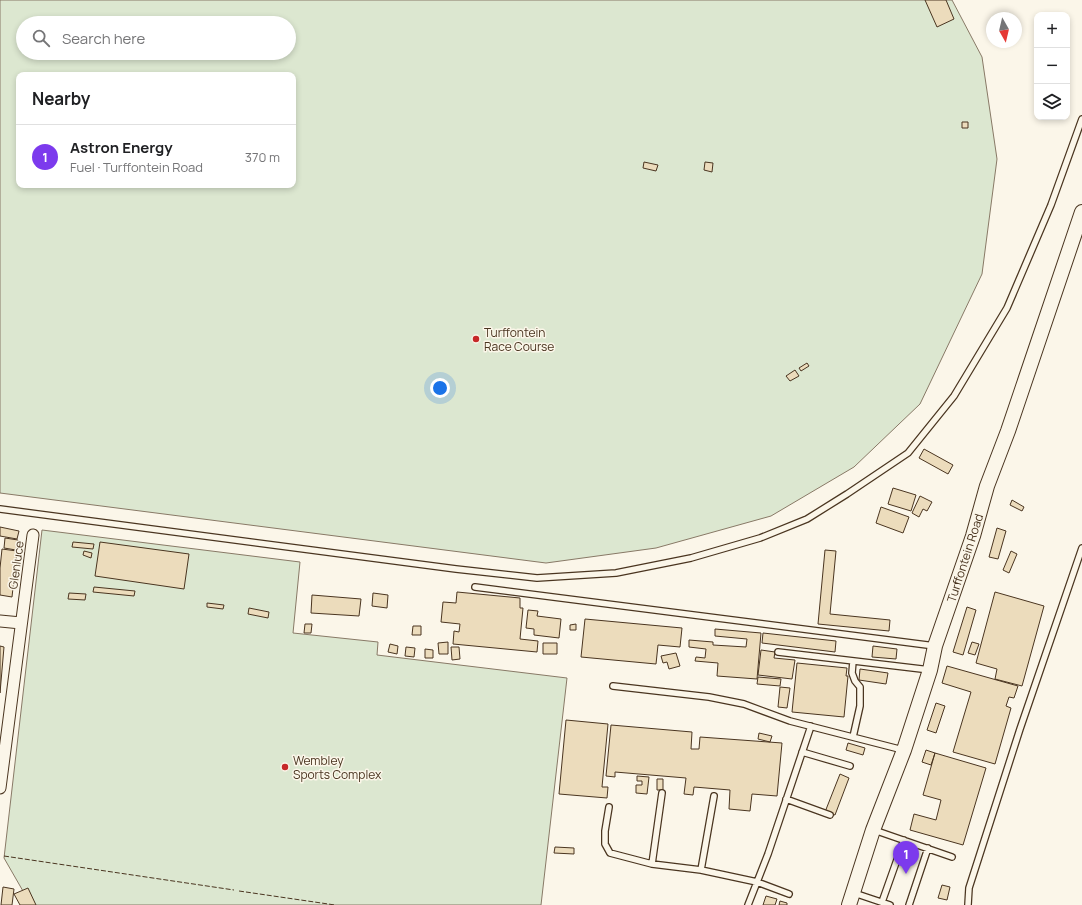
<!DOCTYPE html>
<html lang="en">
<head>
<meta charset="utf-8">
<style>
	body { margin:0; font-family:Manrope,sans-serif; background:#f2f2f2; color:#202124 }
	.controls { position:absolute; right:12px; top:12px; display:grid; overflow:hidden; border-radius:8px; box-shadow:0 2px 6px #0003 }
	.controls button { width:36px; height:36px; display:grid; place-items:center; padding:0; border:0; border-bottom:1px solid #e0e0e0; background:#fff; color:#202124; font:20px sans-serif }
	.compass { position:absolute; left:986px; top:12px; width:36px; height:36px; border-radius:50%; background:#fff; box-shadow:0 2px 6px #0003; rotate:172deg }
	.you { position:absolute; left:440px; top:388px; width:14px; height:14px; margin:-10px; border:3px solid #fff; border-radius:50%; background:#1a73e8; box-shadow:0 0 0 6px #1a73e833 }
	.badge { display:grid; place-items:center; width:26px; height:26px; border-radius:50%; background:#7c3aed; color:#fff; font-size:13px; font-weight:700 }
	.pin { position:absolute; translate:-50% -33px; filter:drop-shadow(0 1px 2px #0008) }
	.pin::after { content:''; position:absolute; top:21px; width:14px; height:12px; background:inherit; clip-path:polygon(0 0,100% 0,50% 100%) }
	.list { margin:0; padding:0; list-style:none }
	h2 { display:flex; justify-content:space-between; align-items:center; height:52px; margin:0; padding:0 16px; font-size:17px }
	h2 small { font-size:13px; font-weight:400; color:#757577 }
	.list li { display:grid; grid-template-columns:26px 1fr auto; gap:12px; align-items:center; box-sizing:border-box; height:64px; padding:0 16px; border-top:1px solid #e0e0e0 }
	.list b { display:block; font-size:15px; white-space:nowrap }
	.list p { margin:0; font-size:13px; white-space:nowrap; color:#757577 }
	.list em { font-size:13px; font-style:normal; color:#757577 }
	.icon { flex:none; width:22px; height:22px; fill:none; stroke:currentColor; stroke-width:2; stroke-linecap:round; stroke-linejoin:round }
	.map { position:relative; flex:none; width:1082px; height:905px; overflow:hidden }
	.search { position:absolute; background:#fff; box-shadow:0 2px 6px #0003; left:16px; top:16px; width:280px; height:44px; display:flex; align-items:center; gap:10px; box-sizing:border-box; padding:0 14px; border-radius:22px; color:#757577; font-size:15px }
	.panel { position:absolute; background:#fff; box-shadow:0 2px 6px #0003; left:16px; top:72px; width:280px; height:116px; border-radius:8px }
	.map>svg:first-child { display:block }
	.green { fill:#dce7d0; stroke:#887966; fill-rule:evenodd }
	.building { fill:#ecdcbc; stroke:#4a3520 }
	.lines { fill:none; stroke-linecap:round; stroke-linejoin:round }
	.service-casing { stroke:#4a3520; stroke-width:8 }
	.minor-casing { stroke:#4a3520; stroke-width:13 }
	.tertiary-casing { stroke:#4a3520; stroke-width:16 }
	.service { stroke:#fbf6e9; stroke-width:5.5 }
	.minor { stroke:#fbf6e9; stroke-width:11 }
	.tertiary { stroke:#fbf6e9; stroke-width:14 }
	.fence { stroke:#4a3520; stroke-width:1; stroke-dasharray:5 2; stroke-linecap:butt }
	.poi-dot { fill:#c62828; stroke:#fbf6e9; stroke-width:1.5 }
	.labels { text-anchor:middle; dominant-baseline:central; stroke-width:3; stroke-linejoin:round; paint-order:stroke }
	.poi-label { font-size:12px; fill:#4a3520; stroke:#fbf6e9; text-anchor:start }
	.street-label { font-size:12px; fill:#4a3520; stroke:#fbf6e9 }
</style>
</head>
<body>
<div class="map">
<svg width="1082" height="905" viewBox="0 0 1082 905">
	<rect width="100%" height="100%" fill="#fbf6e9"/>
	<path class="green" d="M0 0H952L982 57 997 159 982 274 920 404 854 467 771 516 656 548 546 563 0 493ZM23 23H289V53H23ZM19 75H293V185H19Z
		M42 530 300 562 293 633 378 642 377 655 567 678 541 905H31L4 858Z"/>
	<path class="building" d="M925 0H946L954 19 937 27Z
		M962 122H968V128H962Z
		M644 162 658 165 656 171 643 168Z
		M705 162 713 163 712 172 704 170Z
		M807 363 809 366 801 371 799 368Z
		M795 370 799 376 790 381 786 376Z
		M924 449 953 465 948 474 919 458Z
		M893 488 916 495 911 511 888 504Z
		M920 496 932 502 927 511 923 509 919 517 912 513Z
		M1012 500 1024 507 1022 511 1010 505Z
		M881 507 909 517 903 533 876 523Z
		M0 527 19 531 17 539 0 536Z
		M997 528 1006 531 998 559 989 557Z
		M5 538 18 540 16 550 4 548Z
		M73 542 94 544 93 549 72 547Z
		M100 542 189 554 184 589 95 576Z
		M2 549 17 551 12 597 0 595V568Z
		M825 550 836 551 830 614 890 620 889 631 818 624Z
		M84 551 92 553 91 558 83 555Z
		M1011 551 1017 554 1009 573 1003 570Z
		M94 587 135 591 134 596 93 592Z
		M457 592 520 598V608H523L520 639 538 641 537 652 453 644 454 631 459 632 460 624 441 622 443 602 456 603Z
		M995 592 1044 606 1022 686 995 679 997 669 976 663Z
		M69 593 86 594 85 600 68 599Z
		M373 593 388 595 387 608 372 606Z
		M312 595 361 599 359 616 311 613Z
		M207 603 224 605 223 609 207 607Z
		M967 607 976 610 963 655 953 652Z
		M249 608 269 612 268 618 248 614Z
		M528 610 538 611 537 616 561 619 559 638 534 635V629L526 628Z
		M585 619 682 628 680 647 658 645 656 664 581 657Z
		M305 624H312L311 633H304Z
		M576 624V630H570V625Z
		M413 626H421V635H412Z
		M715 629 761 633 757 679 717 676 718 663 695 661 696 657 705 658 706 649 689 647V640L713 642V645L746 647 747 639 715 636Z
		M763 633 836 641 835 652 762 643Z
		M448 642V654H439L438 643Z
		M972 642 979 644 975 655 968 653Z
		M543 643H557V654H543Z
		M390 644 398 646 397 654 388 652Z
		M0 646 4 647 0 693Z
		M873 646 897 649 896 659 872 657Z
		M406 647 415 648 414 657 405 656Z
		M451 647H459L460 659 452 660Z
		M425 649 433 650V658H425Z
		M761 650 775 652 774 658 795 660 792 679 758 675Z
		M676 653 680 666 669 669 667 662 663 663 661 656Z
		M797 663 847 668 846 676H848L844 717 792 712Z
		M947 666 1018 686 1014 698 1009 697 1006 706 1011 708 995 764 953 752 971 692 942 683Z
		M860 669 888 673 886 684 859 680Z
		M758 677 781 679 780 686 757 684Z
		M780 687 790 688 787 708 778 707Z
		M936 703 945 706 936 733 927 730Z
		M566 720 608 724 602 787H608L607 798 559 794Z
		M611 725 692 732 691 749H699L700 737 782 743 777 796 752 794 750 811 729 809 730 790 694 787 693 795 684 794 686 778 615 772V777L606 776Z
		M759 733 772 736 770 742 758 739Z
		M848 743 865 748 863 755 846 750Z
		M926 750 935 753 931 765 922 762Z
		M935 753 986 768 963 845 910 830 914 814 936 820 941 800 923 795Z
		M840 774 849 778 835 815 825 812Z
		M637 776 649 777 647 794 636 793V785H642V781H637Z
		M657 779H663V790H657Z
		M555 847 574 848V854L554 853Z
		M942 885 950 887 947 900 938 898Z
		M3 887 14 889 12 905H1Z
		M28 888 36 905H20L14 894Z
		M766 896 777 899 775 905H763Z
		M780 901 787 903V905H779Z"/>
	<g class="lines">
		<g class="service-casing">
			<path id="service" d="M0 509 456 569 537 578 616 573 691 558 760 538 807 519 847 494 908 453 954 396 1007 308 1051 205 1082 119
				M475 587 935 646
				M778 652 930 670
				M613 686 709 697 744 704 790 721 903 750
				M853 737 860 706V687L855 681 852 673 853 661
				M802 752 850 766
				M786 799 830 815
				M609 807 605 831V844L610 853 652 864 701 870 757 882 789 894
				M874 830 952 857
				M652 864 662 793
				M701 870 714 796
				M854 893 890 905
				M882 902 904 840
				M748 905 768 854 811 726
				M909 905 928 848
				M968 905 969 888 1020 729 1082 548"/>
		</g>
		<g class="minor-casing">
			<path id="minor" d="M0 621 21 623
				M0 788 33 535"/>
		</g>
		<g class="tertiary-casing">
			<path id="tertiary" d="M849 905 873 830 904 750 930 670 935 646 973 536 987 486 1008 431 1082 212"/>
		</g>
		<use href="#service" class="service"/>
		<use href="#minor" class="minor"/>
		<use href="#tertiary" class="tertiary"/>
		<path class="fence" d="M4 856 234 890
			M239 891 335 905"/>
	</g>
	<g class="poi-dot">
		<circle cx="476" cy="339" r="4"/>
		<circle cx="285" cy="767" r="4"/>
	</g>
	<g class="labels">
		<g class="poi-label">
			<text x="484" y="332">Turffontein<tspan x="484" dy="14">Race Course</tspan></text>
			<text x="293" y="760">Wembley<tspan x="293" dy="14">Sports Complex</tspan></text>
		</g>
		<g class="street-label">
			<text transform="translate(965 558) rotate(-72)">Turffontein Road</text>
			<text transform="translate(16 565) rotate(-82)">Glenluce</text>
		</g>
	</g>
</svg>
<div class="controls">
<button>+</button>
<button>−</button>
<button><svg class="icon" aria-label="layers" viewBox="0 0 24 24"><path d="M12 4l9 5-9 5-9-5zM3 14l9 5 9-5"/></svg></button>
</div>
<svg class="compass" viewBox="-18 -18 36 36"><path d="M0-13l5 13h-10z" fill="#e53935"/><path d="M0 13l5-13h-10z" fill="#757577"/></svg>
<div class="you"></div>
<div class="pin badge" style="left:906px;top:874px">1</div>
<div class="search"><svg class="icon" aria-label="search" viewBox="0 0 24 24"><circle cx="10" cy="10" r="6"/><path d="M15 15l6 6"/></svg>Search here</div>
<section class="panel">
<h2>Nearby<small></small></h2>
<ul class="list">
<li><span class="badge">1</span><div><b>Astron Energy</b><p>Fuel · Turffontein Road</p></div><em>370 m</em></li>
</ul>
</section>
</div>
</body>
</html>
